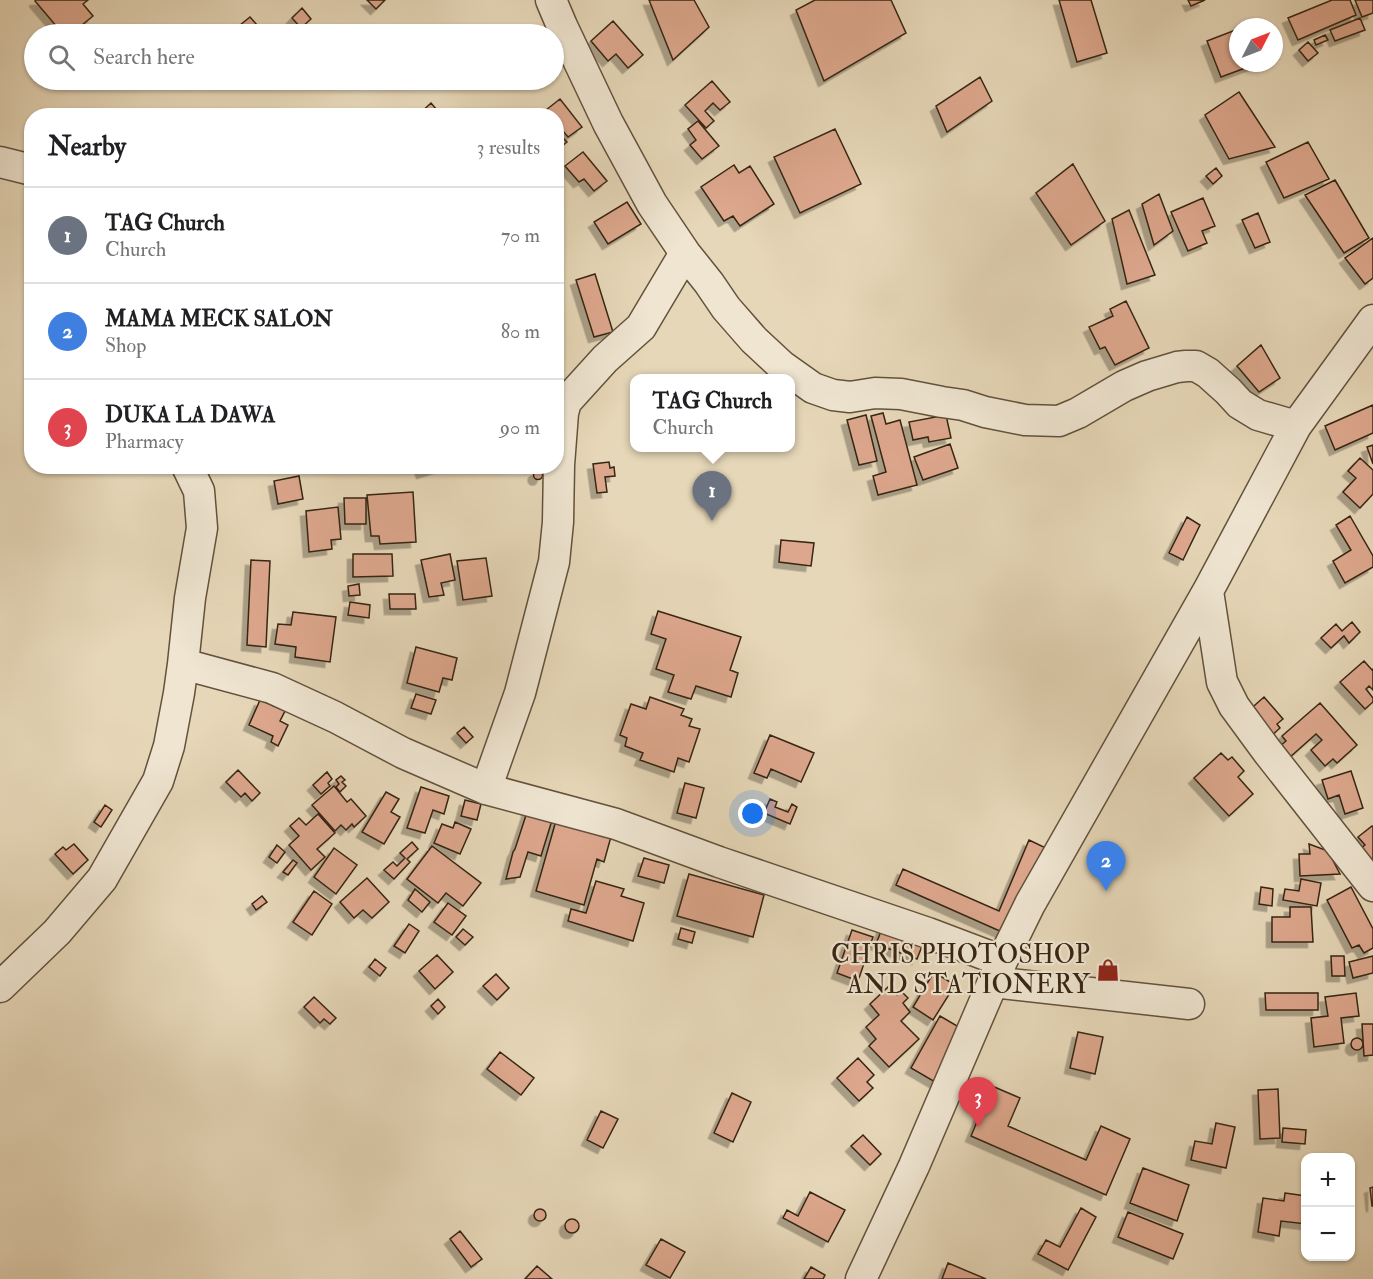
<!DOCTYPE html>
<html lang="en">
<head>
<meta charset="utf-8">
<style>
	body { margin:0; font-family:"IM FELL Double Pica",serif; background:#f6f6f6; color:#202124 }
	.controls { position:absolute; right:18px; bottom:18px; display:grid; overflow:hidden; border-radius:12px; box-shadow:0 2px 4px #0004 }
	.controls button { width:54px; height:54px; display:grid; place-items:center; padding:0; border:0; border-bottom:2px solid #e0e0e0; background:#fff; color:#202124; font:30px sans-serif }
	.compass { position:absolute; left:1229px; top:18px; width:54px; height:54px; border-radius:50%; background:#fff; box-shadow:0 2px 4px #0004; rotate:48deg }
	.you { position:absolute; left:753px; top:814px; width:21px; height:21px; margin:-15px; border:4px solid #fff; border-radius:50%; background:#1a73e8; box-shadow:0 0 0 9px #1a73e833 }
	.badge { display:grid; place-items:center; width:39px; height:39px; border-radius:50%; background:#ea580c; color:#fff; font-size:20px; font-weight:700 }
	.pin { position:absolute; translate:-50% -50px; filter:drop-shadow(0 2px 3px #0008) }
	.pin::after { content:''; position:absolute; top:32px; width:21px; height:18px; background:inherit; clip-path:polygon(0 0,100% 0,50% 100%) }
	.popup { position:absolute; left:630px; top:374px; width:165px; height:78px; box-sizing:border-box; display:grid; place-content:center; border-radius:12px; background:#fff; filter:drop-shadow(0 2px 4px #0005); font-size:20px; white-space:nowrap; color:#757577 }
	.popup b { font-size:22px; color:#202124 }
	.popup::after { content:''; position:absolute; left:50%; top:100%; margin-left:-12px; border:12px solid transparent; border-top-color:#fff }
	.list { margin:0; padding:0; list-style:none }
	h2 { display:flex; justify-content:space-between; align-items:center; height:78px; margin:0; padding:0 24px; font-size:26px }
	h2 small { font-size:20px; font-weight:400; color:#757577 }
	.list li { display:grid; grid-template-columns:39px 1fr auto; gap:18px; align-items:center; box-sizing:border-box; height:96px; padding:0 24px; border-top:2px solid #e0e0e0 }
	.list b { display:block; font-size:22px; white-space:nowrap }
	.list p { margin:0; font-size:20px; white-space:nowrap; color:#757577 }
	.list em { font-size:20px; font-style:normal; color:#757577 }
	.icon { flex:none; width:33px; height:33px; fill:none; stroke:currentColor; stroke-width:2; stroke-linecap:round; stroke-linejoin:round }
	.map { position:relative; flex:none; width:1373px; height:1279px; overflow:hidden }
	.search { position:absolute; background:#fff; box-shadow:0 2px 4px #0004; left:24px; top:24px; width:540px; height:66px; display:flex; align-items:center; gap:15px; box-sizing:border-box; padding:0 21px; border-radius:33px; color:#757577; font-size:22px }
	.panel { position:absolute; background:#fff; box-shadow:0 2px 4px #0004; left:24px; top:108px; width:540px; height:366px; border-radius:24px }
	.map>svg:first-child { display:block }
	.building { fill:#dda78d; stroke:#362512; stroke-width:1.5; filter:url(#shadow) }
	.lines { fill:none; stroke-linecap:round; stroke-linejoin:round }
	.street-casing { stroke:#62523c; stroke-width:33 }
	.street { stroke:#efe5d1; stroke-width:30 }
	.labels { text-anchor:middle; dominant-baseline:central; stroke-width:4.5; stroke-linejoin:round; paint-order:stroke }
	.poi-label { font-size:26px; fill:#362512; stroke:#efe5d1; text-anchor:end }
</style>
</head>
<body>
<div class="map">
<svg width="1373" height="1279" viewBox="0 0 1373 1279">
	<defs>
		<filter id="shadow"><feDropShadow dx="-5.5" dy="5.5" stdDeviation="0" flood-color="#0004"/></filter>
	</defs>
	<rect width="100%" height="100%" fill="#e6d7b8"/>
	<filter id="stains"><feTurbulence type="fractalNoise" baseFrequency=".00333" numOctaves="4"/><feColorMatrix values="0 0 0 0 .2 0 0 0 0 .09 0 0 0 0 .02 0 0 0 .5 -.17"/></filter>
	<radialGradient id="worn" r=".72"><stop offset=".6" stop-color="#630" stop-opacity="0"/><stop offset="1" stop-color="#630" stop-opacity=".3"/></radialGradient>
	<path class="building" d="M36 0H88L83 4 93 16 71 34H63L35 1Z
		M367 0H385L376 9Z
		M649 0H694L709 27 673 60Z
		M815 0H891L906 33 824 81 796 10Z
		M1059 0H1091L1107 53 1077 62Z
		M1188 0H1205L1191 6Z
		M1332 0H1350L1356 15 1298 40 1288 18Z
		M1355 0H1373V13L1362 17Z
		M302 8 311 19 301 28 292 18Z
		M250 17 265 34H238L234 30Z
		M1360 18 1365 30 1335 41 1330 30Z
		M613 21 643 55 628 68 616 54 608 61 591 41Z
		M1238 29V63L1256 64 1221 77 1207 41Z
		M1325 35 1328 40 1316 45 1314 40Z
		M1308 42 1318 53 1308 61 1299 50Z
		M980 77 992 101 947 132 936 106Z
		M712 81 730 102 720 110 713 103 705 111 714 121 706 128 685 105Z
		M1239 92 1275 147 1229 159 1205 115Z
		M560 99 582 127 568 137 556 123V116H551L546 110Z
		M431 103 442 116H417Z
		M698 121 719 146 702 159 690 145 696 140 688 129Z
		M835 129 861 184 800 213 774 157Z
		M556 131 567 142 556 151Z
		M1308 142 1329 179 1284 198 1266 162Z
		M583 152 607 181 594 191 584 179 579 182 565 166Z
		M1073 164 1105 221 1071 245 1036 193Z
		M734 165 739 173 750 166 774 204 740 226 733 216 724 221 701 187Z
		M1216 168 1222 176 1213 184 1206 176Z
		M1335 180 1369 238 1344 253 1305 195Z
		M1159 194 1173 231 1154 245 1142 204Z
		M1203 198 1215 226 1202 231 1207 243 1188 251 1171 212Z
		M627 202 641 224 608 244 594 222Z
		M1129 210 1155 275 1127 284 1112 219Z
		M1258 213 1270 242 1255 248 1242 220Z
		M1373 238V278L1365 284 1345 258Z
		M595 274 613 332 594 337 576 280Z
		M1126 301 1149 348 1115 365 1105 347 1100 349 1089 327 1113 316 1110 309Z
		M1261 345 1280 378 1259 392 1237 366Z
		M1373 405V433L1335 450 1325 426Z
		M883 413 886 424 900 420 917 485 878 495 873 476 886 472 871 416Z
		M866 415 877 461 859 465 847 420Z
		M946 415 951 438 929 442 928 437 913 440 909 422Z
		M950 444 958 468 923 480 914 457Z
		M1373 445V464L1367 447Z
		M1360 458 1373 470V494L1360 508 1343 492 1356 478 1348 471Z
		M609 462 610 468 614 467 615 476 605 477 607 492 597 493 593 464Z
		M420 466H445L422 473Z
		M533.5 475a4.5 4.5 0 1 1 9 0a4.5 4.5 0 1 1-9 0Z
		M299 476 303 499 278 504 274 481Z
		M413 492 416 542 380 544 379 536H371L367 495Z
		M344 498H366V524H345Z
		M338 507 341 539 331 540 332 549 309 552 306 511Z
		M1350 516 1373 556V567L1345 583 1333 561 1351 550 1336 525Z
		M1187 517 1200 525 1183 560 1169 553Z
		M781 540 814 543 811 566 779 562Z
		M353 554H392L393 576 353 577Z
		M450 554 455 580 441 583 444 595 429 597 421 560Z
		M486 558 492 596 463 600 457 561Z
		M251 560 270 561 266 647 247 645Z
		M359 584 360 595 349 596 348 586Z
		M389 594H415L416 609H390Z
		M350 602 370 605 369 618 348 615Z
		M658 611 741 637 730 670 738 673 731 697 696 686 691 699 668 692 674 675 656 669 666 639 651 634Z
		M293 612 336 617 330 662 295 657 296 647 275 644 278 624 291 625Z
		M1352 622 1360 632 1349 643 1344 636 1331 648 1321 638 1336 624 1342 631Z
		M416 647 457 658 452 680 443 678 439 692 407 683Z
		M1364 661 1372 670 1373 669V690L1369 686 1366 689 1373 698V702L1365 709 1340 682Z
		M416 694 436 700 431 714 411 708Z
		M650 697 684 709 681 715 692 719 689 726 700 729 689 762 678 758 674 772 640 760 643 753 625 746 627 738 620 735 631 704 646 709Z
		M1264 697 1283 719 1277 724 1280 728 1269 738 1246 713Z
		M260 700 285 711 280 721 288 725 278 746 271 742 273 736 249 725Z
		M1320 703 1357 745 1337 763 1333 759 1325 766 1311 750 1322 740 1316 734 1289 758 1279 747 1286 741 1282 736Z
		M464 727 473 737 466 743 457 733Z
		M770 735 814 753 801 782 771 769 767 778 754 773Z
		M1221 753 1228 760 1232 757 1244 771 1238 777 1253 794 1229 816 1194 778Z
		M238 770 260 793 252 801 245 793 241 797 226 782Z
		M1351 771 1363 808 1345 814 1339 795 1328 799 1322 780Z
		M327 772 332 779 328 783 330 786 321 794 313 785Z
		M341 776 345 780 342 782 346 786 340 792 336 787 339 784 336 780Z
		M685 783 704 788 696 818 677 813Z
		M334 786 347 802 351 799 366 816 354 827 352 824 346 830 341 825 335 831 312 805Z
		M421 787 449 796 444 814 433 810 425 833 407 828Z
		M386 792 399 799 391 812 400 817 384 844 362 832Z
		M770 799 777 802 775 807 788 812 792 804 797 807 790 824 764 813Z
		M465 800 481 804 477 820 461 816Z
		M105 805 112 810 101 827 94 822Z
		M528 809 553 817 541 856 528 852 520 877 506 879 513 852 515 849Z
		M318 814 335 833 317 849 325 857 311 870 289 845 299 836 290 826 299 818 306 825Z
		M557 817 612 833 604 862 597 859 584 905 536 891Z
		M455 822 471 829 460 854 434 843 442 824 453 828Z
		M1372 826 1373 827V863L1359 850 1365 845 1358 837Z
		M1029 840 1048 849 1011 936 896 885 903 869 999 911Z
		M412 842 418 849 407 859 410 862 394 879 384 870 393 862 397 866 405 858 400 853Z
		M74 844 88 860 73 874 55 854 63 847 66 850Z
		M1309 844 1328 851 1340 874 1300 876 1299 854H1310Z
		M277 845 285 852 277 863 269 857Z
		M432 846 481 883 463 906 446 893 438 903 407 879Z
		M334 848 357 865 336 894 314 877Z
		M644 858 669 865 664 883 638 876Z
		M293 860 297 863 288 875 283 872Z
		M689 874 764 895 753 937 677 916Z
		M367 878 389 902 372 918 363 910 354 918 340 902Z
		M1301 879 1321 883 1317 906 1283 900 1285 889 1299 891Z
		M596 881 624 889 621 896 644 903 633 941 568 921 571 909 586 913Z
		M1261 887 1273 889 1272 906 1259 904Z
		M1351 887 1373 929V948L1364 953 1359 945 1352 948 1327 900Z
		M415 889 430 902 422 912 408 900Z
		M314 891 332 904 312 935 293 922Z
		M262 896 267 902 256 910 252 904Z
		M448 903 466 916 452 935 434 922Z
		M1290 907H1311L1313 942H1272V917H1290Z
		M409 924 419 931 405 953 394 946Z
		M883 926 924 941 917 959 876 944Z
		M681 928 695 932 692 943 678 939Z
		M463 929 473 937 465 945 456 937Z
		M852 930 873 937 858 981 837 973Z
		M437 955 453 972 435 989 419 971Z
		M1331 956H1344L1345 976H1332Z
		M1373 956V973L1353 978 1349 962Z
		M375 959 386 968 380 976 369 967Z
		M934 972 955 985 933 1020 913 1007Z
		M496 974 509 988 497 1000 483 986Z
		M889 986 897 995 901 991 908 998 903 1003 910 1012 901 1021 919 1039 889 1067 869 1046 876 1039 866 1027 879 1015 870 1004Z
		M1265 993H1318V1010H1266Z
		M1356 993 1359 1016 1341 1018 1344 1043 1314 1047 1311 1018 1328 1016 1325 997Z
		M314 997 336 1018 330 1024 324 1019 320 1023 304 1007Z
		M438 999 445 1007 438 1014 431 1006Z
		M940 1016 964 1030 935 1082 911 1068Z
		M1362 1024H1373V1055L1364 1056Z
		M1078 1032 1103 1037 1095 1074 1070 1068Z
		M1351 1044a6 6 0 1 1 12 0a6 6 0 1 1-12 0Z
		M500 1052 534 1078 521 1095 487 1069Z
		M858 1058 874 1075 867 1082 873 1088 859 1101 837 1078Z
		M992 1086 1020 1098 1008 1126 1086 1160 1101 1126 1130 1139 1106 1195 971 1136Z
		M1278 1089 1280 1138 1260 1139 1258 1090Z
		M732 1093 751 1102 733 1142 714 1133Z
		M601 1111 618 1119 603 1148 587 1140Z
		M1216 1123 1235 1127 1226 1168 1191 1160 1195 1141 1212 1144Z
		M1283 1128 1306 1130 1305 1144 1282 1142Z
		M863 1135 881 1154 870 1165 851 1146Z
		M1143 1168 1189 1185 1177 1221 1130 1203Z
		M1373 1187V1206H1372L1370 1188Z
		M810 1192 845 1210 828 1242 783 1218 787 1210 798 1216Z
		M1285 1193 1306 1196V1224L1281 1221 1279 1236 1258 1232 1263 1198 1284 1201Z
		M1081 1208 1096 1217 1068 1270 1038 1254 1046 1240 1060 1247Z
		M534 1215a6 6 0 1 1 12 0a6 6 0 1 1-12 0Z
		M1128 1212 1183 1234 1173 1259 1118 1237Z
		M565 1226a7 7 0 1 1 14 0a7 7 0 1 1-14 0Z
		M460 1231 482 1259 471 1267 450 1239Z
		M661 1239 685 1252 670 1278 646 1265Z
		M948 1263 986 1279H942Z
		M537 1266 552 1279H525Z
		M811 1267 825 1275 823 1279H804Z"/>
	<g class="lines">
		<g class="street-casing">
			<path id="street" d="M551 0 562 26 608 123 652 204 685 253 709 283 726 308 754 340 782 366 813 388 833 395 850 397 875 393 901 394 942 402 963 405 985 412 1025 420 1059 421 1078 413 1124 386 1147 376 1177 367 1186 366H1196L1208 373 1228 391 1240 404 1258 415 1296 426
				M0 162 32 170
				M1208 591 1222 682 1234 706 1267 751 1373 886
				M183 664 272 688 335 717 403 753 486 789 616 824 719 862 928 933 1002 961
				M486 789 520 693 554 562 558 522 559 465 563 413 566 402 605 359 641 327 685 253
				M993 982 1189 1004
				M0 987 57 932 102 879 158 781 169 746 179 693 183 664 190 598 202 528 199 491 187 466
				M861 1279 914 1166 1002 961 1030 904 1208 591 1296 426 1373 320"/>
		</g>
		<use href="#street" class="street"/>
	</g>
	<defs>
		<g id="shop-bare" transform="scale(1.8)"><path d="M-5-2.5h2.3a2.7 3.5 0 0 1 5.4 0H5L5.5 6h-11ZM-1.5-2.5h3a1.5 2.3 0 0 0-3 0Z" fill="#8f2418" stroke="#efe5d1" stroke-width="2.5" paint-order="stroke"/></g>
	</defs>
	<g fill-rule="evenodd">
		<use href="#shop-bare" x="1108" y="970"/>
	</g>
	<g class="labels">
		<g class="poi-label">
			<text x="1090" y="955">CHRIS PHOTOSHOP<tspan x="1090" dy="30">AND STATIONERY</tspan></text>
		</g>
	</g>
	<rect width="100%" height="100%" filter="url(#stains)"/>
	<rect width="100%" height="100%" fill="url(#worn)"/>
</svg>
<div class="controls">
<button>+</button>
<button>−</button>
</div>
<svg class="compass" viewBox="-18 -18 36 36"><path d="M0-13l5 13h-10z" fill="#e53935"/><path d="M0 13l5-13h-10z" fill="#757577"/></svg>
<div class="you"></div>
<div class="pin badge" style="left:712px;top:521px;background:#6b7280">1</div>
<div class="popup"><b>TAG Church</b>Church</div>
<div class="pin badge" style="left:1106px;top:891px;background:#3f7fe0">2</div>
<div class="pin badge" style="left:978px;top:1127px;background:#e0444e">3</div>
<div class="search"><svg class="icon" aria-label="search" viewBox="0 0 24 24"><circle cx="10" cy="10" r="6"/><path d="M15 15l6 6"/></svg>Search here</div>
<section class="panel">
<h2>Nearby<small>3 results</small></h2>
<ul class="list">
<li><span class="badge" style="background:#6b7280">1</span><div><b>TAG Church</b><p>Church</p></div><em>70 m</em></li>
<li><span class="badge" style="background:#3f7fe0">2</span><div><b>MAMA MECK SALON</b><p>Shop</p></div><em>80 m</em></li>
<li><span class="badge" style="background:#e0444e">3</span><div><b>DUKA LA DAWA</b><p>Pharmacy</p></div><em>90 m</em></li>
</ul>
</section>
</div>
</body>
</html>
